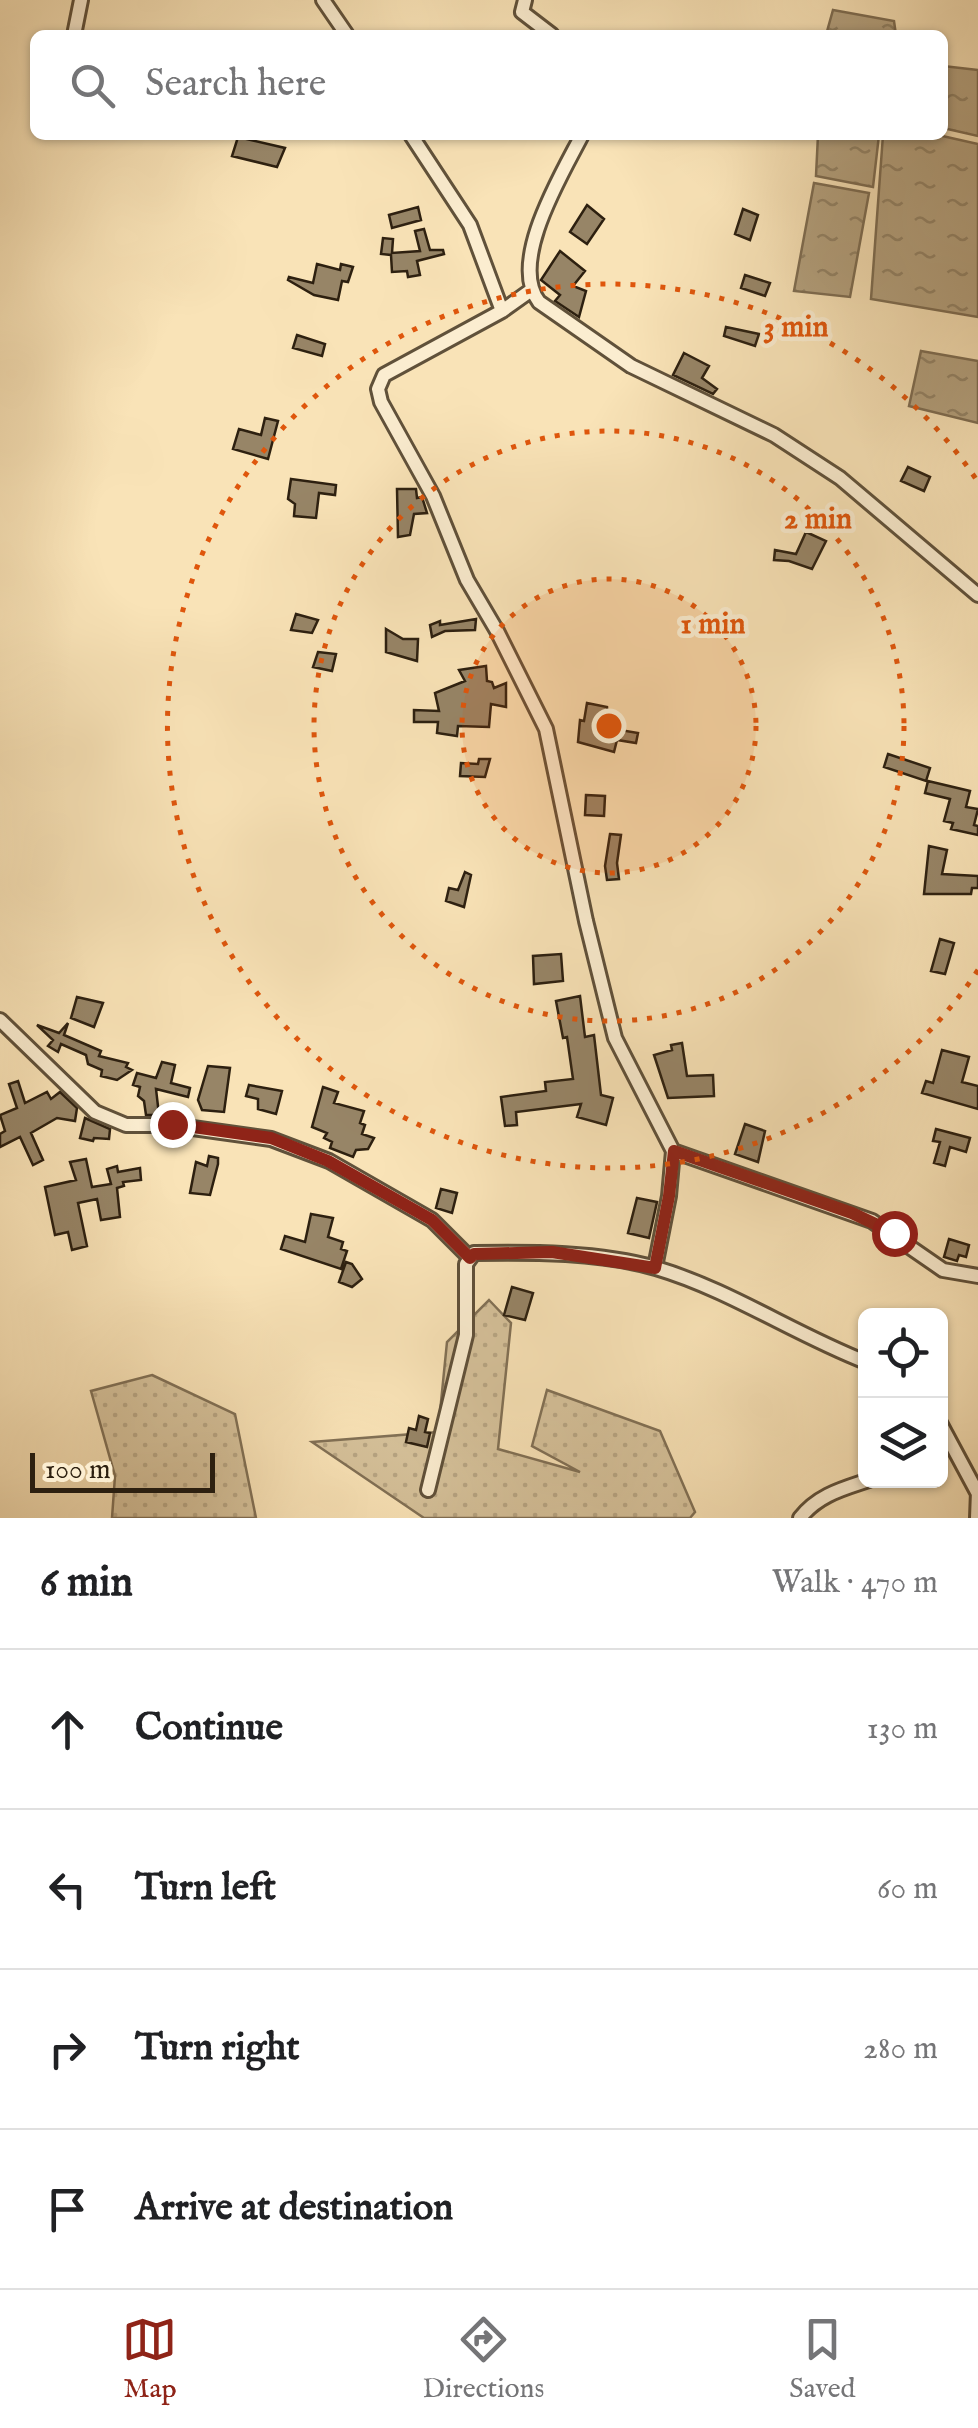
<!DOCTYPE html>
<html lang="en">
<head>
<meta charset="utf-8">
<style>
	body { margin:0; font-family:"IM FELL English",serif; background:#f2f2f2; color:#202124 }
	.controls { position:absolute; right:30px; bottom:30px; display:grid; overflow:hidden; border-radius:15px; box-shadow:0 2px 8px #0004 }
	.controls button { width:90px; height:90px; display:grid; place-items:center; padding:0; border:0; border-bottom:2px solid #e0e0e0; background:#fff; color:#202124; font:50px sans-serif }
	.scale { position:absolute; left:30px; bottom:25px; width:185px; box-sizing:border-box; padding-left:10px; border:5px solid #2d2010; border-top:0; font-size:28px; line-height:35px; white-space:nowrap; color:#2d2010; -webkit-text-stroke:8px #fbedd0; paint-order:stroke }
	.stop { position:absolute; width:30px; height:30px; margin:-22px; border:8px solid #8f2418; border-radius:50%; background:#fff }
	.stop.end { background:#8f2418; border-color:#fff; box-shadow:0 2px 10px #0008 }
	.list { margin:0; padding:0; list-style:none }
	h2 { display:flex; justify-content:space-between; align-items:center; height:130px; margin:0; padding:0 40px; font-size:42px }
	h2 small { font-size:32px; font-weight:400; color:#757577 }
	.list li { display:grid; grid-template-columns:65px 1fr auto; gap:30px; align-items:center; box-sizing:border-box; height:160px; padding:0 40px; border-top:2px solid #e0e0e0 }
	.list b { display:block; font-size:38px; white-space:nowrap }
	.list em { font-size:32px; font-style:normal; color:#757577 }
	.icon { flex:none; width:55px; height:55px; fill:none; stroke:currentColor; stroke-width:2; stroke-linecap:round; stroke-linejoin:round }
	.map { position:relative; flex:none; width:978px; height:1518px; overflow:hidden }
	.search { position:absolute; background:#fff; box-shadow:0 2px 8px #0004; left:30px; right:30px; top:30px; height:110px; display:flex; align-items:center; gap:25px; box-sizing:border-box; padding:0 35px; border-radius:15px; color:#757577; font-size:38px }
	.sheet { height:770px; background:#fff }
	nav { display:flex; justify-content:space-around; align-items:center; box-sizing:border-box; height:140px; border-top:2px solid #e0e0e0; background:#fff; font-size:28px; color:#757577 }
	nav a { display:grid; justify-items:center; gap:5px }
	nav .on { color:#8f2418 }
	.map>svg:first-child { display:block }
	.grass { fill:url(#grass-dots); stroke:#827156; stroke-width:2.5 }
	.water { fill:url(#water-ripples); stroke:#7e6d52; stroke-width:2.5 }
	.building { fill:#978567; stroke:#2d2010; stroke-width:2.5 }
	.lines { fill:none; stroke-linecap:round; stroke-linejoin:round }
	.minor-casing { stroke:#60513a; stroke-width:18 }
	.minor { stroke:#fbedd0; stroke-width:12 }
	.route { stroke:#8f2418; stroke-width:12 }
	.ring { fill:none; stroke:#df560c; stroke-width:5; stroke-dasharray:5 10 }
	.centre { fill:#df560c; stroke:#fbedd0; stroke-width:5 }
	.ring-label { font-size:30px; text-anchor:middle; font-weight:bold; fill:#df560c; stroke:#fbedd0; stroke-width:9; stroke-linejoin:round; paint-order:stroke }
</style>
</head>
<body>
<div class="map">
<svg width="978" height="1518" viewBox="0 0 978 1518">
	<defs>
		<pattern id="grass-dots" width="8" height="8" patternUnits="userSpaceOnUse" patternTransform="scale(2.5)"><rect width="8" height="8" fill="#d6c29b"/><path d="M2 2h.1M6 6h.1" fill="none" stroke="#b8a684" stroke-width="1.8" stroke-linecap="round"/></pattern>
		<pattern id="water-ripples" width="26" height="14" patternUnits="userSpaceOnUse" patternTransform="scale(2.5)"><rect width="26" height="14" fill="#b4a17e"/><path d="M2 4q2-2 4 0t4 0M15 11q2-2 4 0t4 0" fill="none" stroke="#938366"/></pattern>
	</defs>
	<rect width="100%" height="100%" fill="#f9e3b7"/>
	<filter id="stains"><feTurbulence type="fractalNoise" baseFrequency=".002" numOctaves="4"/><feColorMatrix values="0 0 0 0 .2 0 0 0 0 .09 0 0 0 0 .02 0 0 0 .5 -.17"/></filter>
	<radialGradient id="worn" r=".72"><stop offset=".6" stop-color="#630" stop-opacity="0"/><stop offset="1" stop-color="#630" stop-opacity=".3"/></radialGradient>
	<path class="grass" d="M489 1300 511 1323 498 1449 580 1472 532 1446 547 1390 660 1431 695 1512 690 1518H424L312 1442 438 1432 447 1342Z
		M152 1375 235 1414 256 1518H112L115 1476 91 1391Z"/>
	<path class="water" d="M833 10 894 21 896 35H826Z
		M943 66 978 70V136L943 128Z
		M818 135H879L873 187 816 176Z
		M883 135H938L978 144V317L871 299Z
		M814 183 869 193 850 297 794 291Z
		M921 351 978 361V423L909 406Z"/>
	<path class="building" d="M238 137 285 148 277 167 232 156Z
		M587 205 604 219 587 244 570 232Z
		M418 207 421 220 392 228 389 215Z
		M743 209 758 215 750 240 735 234Z
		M424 229 430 250H443L444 254 417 261 420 275 408 277 407 271 392 272 391 255 381 254 383 238 393 239 392 253 420 251 415 231Z
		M560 251 585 271 573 286 586 291 579 317 555 301 560 295 541 280Z
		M317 264 340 270 341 264 353 267 348 282 342 281 338 300 314 295 288 280 289 277 313 283Z
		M745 275 770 283 765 296 741 288Z
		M726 327 759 334 755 346 724 336Z
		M297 335 325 344 322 356 293 348Z
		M684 353 709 366 702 378 717 389 713 394 673 375Z
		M265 418 278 421 268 459 233 449 239 429 261 435Z
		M908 467 930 477 924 491 901 481Z
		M291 479 336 485 335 495 319 493 316 518 294 516 295 504 288 499Z
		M397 489H416L417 498 422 497 427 513 414 514 410 535 398 537Z
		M806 532 826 541 812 569 789 561 774 560 775 550 796 554Z
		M296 614 318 620 312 633 291 630Z
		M476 619 475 630 445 631 432 637 430 625 440 621V625Z
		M386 629 403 639H418L417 661 386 652Z
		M318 652 336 654 332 671 313 667Z
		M486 666 487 681 492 682 494 688 506 683V707L491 704 489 727 458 726 457 736 437 733 438 722H414V710L439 711 435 693 465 681 459 670Z
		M587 703 607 707 608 728 638 733 636 743 617 740 614 752 578 742 580 720 584 721Z
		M888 754 930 768 926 781 884 767Z
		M479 759H490L485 777 460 776 461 763 478 764Z
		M928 781 970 791 966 807 978 809 974 825 978 826V835L951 829 953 823 944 821 950 799 925 793Z
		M586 795 605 796 604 816 585 815Z
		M610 834 621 835 617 863 619 879 607 880 605 866Z
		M929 846 947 850 942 874 978 876V888H972L971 894H924Z
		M465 872 471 875 464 907 446 901 449 888 458 890Z
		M940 939 954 943 945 974 931 971Z
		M561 954 563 981 534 984 533 956Z
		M580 996 585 1037 594 1035 601 1095 613 1098 606 1125 577 1117 581 1104 516 1112 517 1125 505 1126 501 1097 546 1091 545 1082 573 1079 567 1037 563 1038 556 1001Z
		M77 997 103 1003 94 1027 71 1018Z
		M68 1023 64 1035 101 1051 99 1056 128 1063 126 1067 132 1070 117 1080 101 1076 102 1070 88 1064 86 1055 61 1044 58 1052 48 1046 53 1040 37 1025 59 1033Z
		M682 1043 687 1076 713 1075 714 1096 668 1098 654 1055 672 1050 671 1045Z
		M942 1050 969 1057 962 1082 978 1086V1109L922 1093 926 1081 933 1083Z
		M162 1062 175 1065 171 1083 190 1088 188 1097 156 1089 159 1115H146L144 1101 138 1096 140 1087 133 1085 137 1073 156 1078Z
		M208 1066 230 1068 224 1112 202 1110 198 1100Z
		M18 1081 25 1103 47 1092 51 1099 60 1092 77 1108 75 1121 57 1118 31 1133 43 1160 33 1165 20 1137 0 1147V1134L5 1131 0 1115 17 1108 9 1084Z
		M249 1085 282 1091 276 1114 258 1109V1099L246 1096Z
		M323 1087 338 1092 334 1103 364 1111 360 1123 365 1125 362 1134 374 1138 368 1149 356 1150 353 1157 330 1148 332 1142 324 1138 327 1133 312 1127Z
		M85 1118 110 1129 109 1139 94 1138 93 1141 80 1138Z
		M745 1124 765 1131 758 1162 735 1154Z
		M936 1129 970 1138 966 1152 950 1147 945 1166 934 1163 940 1142 933 1141Z
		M209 1156 218 1158V1164L210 1195 190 1193 196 1162 207 1166Z
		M86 1159 92 1187 111 1184 107 1169 117 1166 118 1172 140 1168 141 1180 123 1182 124 1186 117 1188 120 1217 101 1220 97 1199 78 1203 87 1246 72 1250 68 1232 55 1235 45 1187 76 1180 70 1162Z
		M441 1189 457 1193 452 1213 436 1208Z
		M637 1198 657 1202 649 1238 628 1233Z
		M311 1214 333 1218 328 1237 343 1242 341 1249 347 1251 341 1269 281 1249 285 1236 305 1242Z
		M949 1239 969 1245 966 1257 959 1255 957 1261 944 1257Z
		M346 1262 352 1264 362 1279 352 1287 339 1282Z
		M512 1287 533 1293 525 1320 504 1315Z
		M419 1416 428 1419 425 1432 430 1433 427 1447 406 1442 409 1428 416 1430Z"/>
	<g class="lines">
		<g class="minor-casing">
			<path id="minor" d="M323 0 347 35
				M525 0 522 12 552 35
				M74 35 81 0
				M411 135 470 225 502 311
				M582 135C562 174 508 262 539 302L631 366 774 435 840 478 978 595
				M530 291 502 311 384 375 378 389 381 402 433 496 467 580 497 631 546 729 586 921 615 1038 673 1151 669 1196 655 1267
				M0 1020 95 1112 126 1125H171L271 1139 329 1161 432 1220 470 1258
				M673 1151 872 1221 943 1270 978 1276
				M940 1423 977 1492
				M428 1490 466 1335V1264L474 1253C532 1252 600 1252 656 1268 730 1290 794 1334 866 1362
				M800 1518C818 1495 842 1489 869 1480
				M977 1518 978 1491"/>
		</g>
		<use href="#minor" class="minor"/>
	</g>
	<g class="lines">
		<path class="route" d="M172 1124 271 1138 328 1161 432 1220 470 1258 474 1254 552 1252 655 1268 669 1196 674 1151 852 1213 894 1233"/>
	</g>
	<circle cx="609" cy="726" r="147" fill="#df560c" fill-opacity=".12"/>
	<g class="ring">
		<circle cx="609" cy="726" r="147"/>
		<circle cx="609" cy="726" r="295"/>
		<path d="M978 970A442 442 0 1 1 978 482"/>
	</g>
	<circle cx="609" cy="726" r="15" class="centre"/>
	<g class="ring-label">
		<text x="796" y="336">3 min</text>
		<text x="818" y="528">2 min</text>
		<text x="713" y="633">1 min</text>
	</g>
	<rect width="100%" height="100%" filter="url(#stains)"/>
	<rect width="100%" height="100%" fill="url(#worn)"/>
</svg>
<div class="controls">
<button><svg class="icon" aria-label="locate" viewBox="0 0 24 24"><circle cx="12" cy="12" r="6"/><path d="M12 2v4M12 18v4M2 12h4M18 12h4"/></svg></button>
<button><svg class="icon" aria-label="layers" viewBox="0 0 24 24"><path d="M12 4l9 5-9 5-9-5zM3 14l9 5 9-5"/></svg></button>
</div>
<div class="scale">100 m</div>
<div class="stop" style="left:894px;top:1233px"></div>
<div class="stop end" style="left:172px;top:1124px"></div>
<div class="search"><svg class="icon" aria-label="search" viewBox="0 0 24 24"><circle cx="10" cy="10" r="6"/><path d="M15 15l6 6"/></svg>Search here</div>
</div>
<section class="sheet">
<h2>6 min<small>Walk · 470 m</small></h2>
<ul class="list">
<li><svg class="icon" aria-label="ahead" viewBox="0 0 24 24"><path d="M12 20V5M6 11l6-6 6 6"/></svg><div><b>Continue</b></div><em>130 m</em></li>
<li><svg class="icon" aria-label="left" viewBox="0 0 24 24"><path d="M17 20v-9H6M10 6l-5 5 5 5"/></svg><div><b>Turn left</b></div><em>60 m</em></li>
<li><svg class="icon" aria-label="right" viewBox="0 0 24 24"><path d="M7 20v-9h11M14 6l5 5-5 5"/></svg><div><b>Turn right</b></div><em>280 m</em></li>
<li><svg class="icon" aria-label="arrive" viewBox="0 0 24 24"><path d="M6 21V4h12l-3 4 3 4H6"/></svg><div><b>Arrive at destination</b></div></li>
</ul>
</section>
<nav>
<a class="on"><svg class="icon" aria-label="map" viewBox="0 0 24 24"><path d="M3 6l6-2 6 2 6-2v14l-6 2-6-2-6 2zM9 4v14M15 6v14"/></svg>Map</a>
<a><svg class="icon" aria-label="directions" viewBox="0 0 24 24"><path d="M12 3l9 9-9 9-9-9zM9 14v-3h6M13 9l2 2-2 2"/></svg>Directions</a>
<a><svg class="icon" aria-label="saved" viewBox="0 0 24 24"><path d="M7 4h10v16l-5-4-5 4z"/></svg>Saved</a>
</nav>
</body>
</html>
